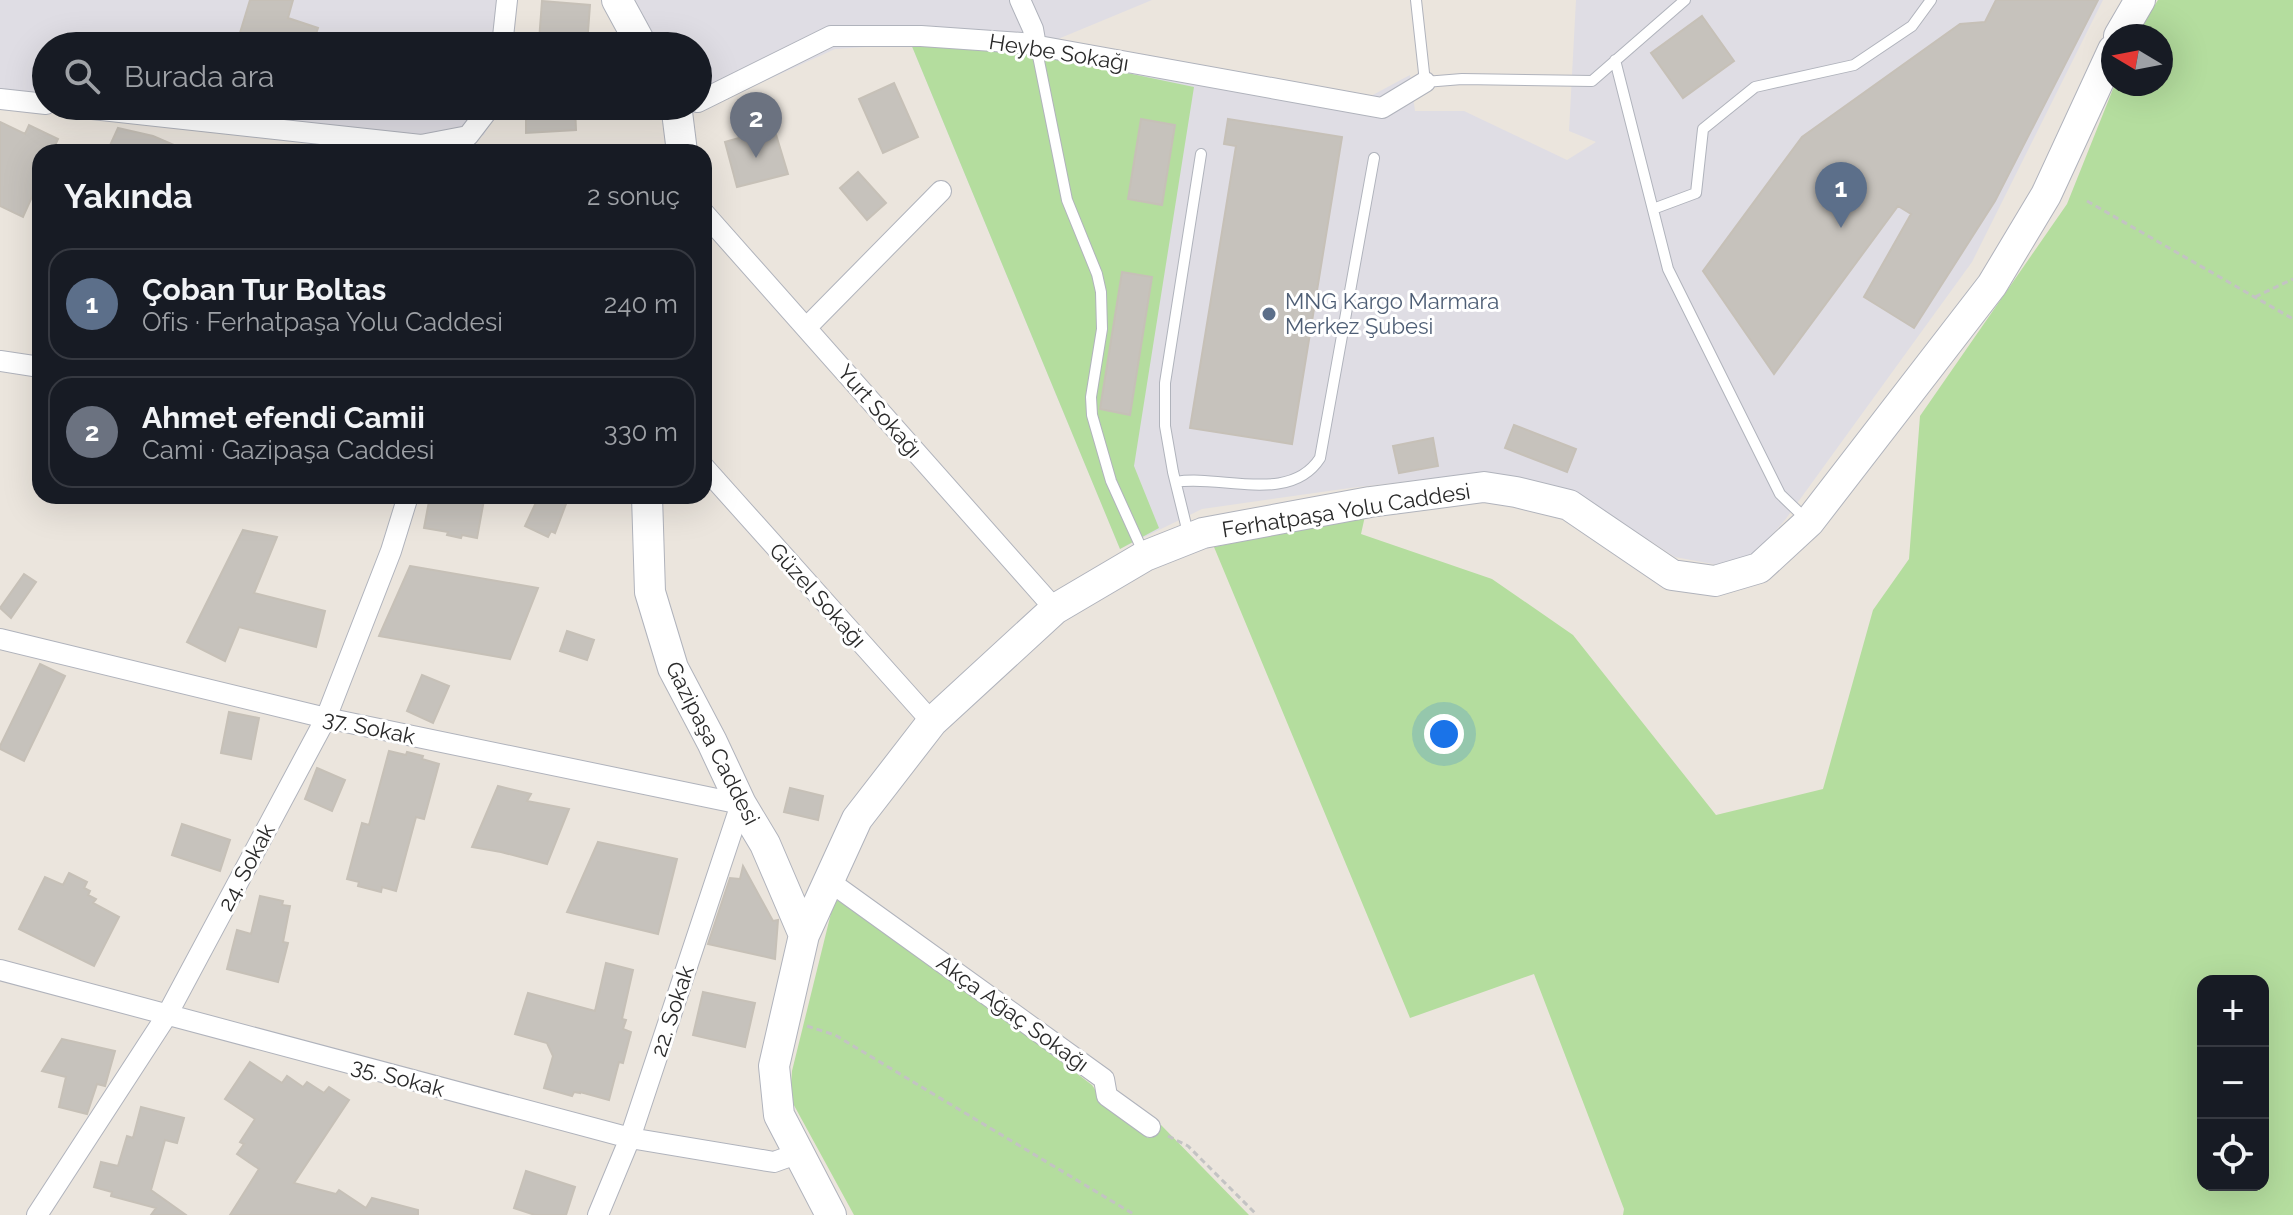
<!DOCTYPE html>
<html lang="tr">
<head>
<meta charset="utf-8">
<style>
	body { margin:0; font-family:Raleway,sans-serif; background:#242831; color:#f1f3f6 }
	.controls { position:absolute; right:24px; bottom:24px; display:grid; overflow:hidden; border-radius:16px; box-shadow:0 8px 32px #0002 }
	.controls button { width:72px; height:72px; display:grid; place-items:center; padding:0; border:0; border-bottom:2px solid #363941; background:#171b24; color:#f1f3f6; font:40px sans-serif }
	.compass { position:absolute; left:2101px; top:24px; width:72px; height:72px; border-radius:50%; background:#171b24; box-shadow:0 8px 32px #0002; rotate:280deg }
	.you { position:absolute; left:1444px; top:734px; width:28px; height:28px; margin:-20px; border:6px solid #fff; border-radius:50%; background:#1a73e8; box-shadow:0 0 0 12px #1a73e833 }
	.badge { display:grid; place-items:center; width:52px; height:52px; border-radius:50%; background:#0f766e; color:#fff; font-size:26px; font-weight:700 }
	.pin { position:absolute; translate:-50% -66px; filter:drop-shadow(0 2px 4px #0008) }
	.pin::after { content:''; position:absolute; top:42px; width:28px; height:24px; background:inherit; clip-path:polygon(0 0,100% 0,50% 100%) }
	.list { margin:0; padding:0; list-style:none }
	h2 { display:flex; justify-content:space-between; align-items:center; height:104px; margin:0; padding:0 32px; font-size:34px }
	h2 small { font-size:26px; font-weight:400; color:#9ea1a6 }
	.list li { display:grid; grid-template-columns:52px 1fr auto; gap:24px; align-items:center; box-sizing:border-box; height:112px; margin:0 16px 16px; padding:0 16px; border:2px solid #363941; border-radius:24px }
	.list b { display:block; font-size:30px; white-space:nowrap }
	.list p { margin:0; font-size:26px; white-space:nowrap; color:#9ea1a6 }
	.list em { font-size:26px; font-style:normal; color:#9ea1a6 }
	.icon { flex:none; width:44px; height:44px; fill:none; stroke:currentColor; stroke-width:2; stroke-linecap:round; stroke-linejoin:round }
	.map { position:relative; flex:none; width:2293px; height:1215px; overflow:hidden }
	.search { position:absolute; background:#171b24; box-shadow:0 8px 32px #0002; left:32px; top:32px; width:680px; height:88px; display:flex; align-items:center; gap:20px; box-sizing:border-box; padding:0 28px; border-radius:44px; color:#9ea1a6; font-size:30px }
	.panel { position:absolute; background:#171b24; box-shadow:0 8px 32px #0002; left:32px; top:144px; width:680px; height:360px; border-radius:24px }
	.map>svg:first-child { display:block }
	.industrial { fill:#dfdde4 }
	.green { fill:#b4dd9e; fill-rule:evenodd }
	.building { fill:#c6c2bc; stroke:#c6c0b7; stroke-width:2 }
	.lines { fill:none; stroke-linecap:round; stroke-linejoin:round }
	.lane-casing { stroke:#b0b3bc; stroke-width:12 }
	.street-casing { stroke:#b0b3bc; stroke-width:22 }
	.secondary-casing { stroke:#b0b3bc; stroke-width:32 }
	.path { stroke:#c3c3c3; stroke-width:3; stroke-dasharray:6 4; stroke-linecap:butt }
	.lane { stroke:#fff; stroke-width:10 }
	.street { stroke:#fff; stroke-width:20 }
	.secondary { stroke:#fff; stroke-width:30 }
	.service-dot { fill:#5c6f8a; stroke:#fff; stroke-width:3 }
	.labels { text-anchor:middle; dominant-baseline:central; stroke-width:6; stroke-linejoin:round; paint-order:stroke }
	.street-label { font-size:22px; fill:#2a2a2a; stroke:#fff }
	.service-label { font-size:22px; fill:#4e5e75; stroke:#fff; text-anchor:start }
</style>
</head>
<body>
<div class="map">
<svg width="2293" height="1215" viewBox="0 0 2293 1215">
	<rect width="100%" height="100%" fill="#ebe5dd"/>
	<path class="industrial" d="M0 0H512L508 46H46V106H498L484 135 436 152 0 103Z
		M617 0H1152L1058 39 1369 97 1410 75 1415 111H1464L1567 160 1596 142 1569 131 1576 0H2103L1972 262 1785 520 1754 555 1718 565 1675 557 1580 495 1486 472 1350 488 1202 509 1120 549 911 44 835 49 675 122 668 106H698V46H639Z"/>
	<path class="green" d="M2158 0H2293V1215H1623L1624 1209 1534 974 1410 1018 1214 547 1365 516 1361 534 1492 579 1573 635 1716 815 1823 789 1873 610 1909 559 1920 416 2067 204 2115 84H2161V36H2135ZM2203 981H2263V1185H2203Z
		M911 44 1022 51 1194 87 1134 466 1159 528 1120 549Z
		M834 901H849L1092 1085 1107 1107 1148 1138 1161 1125 1249 1215H854L790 1098 792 1071Z"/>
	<path class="building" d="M250 0H293L288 18 318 28 312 46H236Z
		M1996 0H2098L1995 201 1914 328 1864 297 1911 214 1898 206 1774 374 1703 271 1802 137 1960 24 1985 22Z
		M542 1 590 5 587 45 539 41Z
		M1702 16 1734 61 1683 98 1651 53Z
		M894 83 918 137 883 153 859 99Z
		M528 106H575L576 130 526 133V119L529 118Z
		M1141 119 1175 125 1162 205 1128 199Z
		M1228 119 1342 137 1292 444 1190 428 1236 146 1224 144Z
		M0 122 25 134 29 125 58 139 52 152H40V179L23 217 0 206Z
		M118 128 153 136 190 152H107Z
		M774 128 788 174 737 187 725 142Z
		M858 172 886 203 867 220 840 188Z
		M1122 272 1152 277 1130 415 1100 409Z
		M1514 425 1576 449 1567 472 1505 448Z
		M1433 438 1438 466 1399 473 1393 446Z
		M430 496H465L484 500 477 538 462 535 461 538 447 535 448 532 424 528Z
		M539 496H569L555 533 551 531 548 537 525 526Z
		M243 530 277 537 254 593 325 611 316 647 239 627 225 661 187 642Z
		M410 566 538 588 510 659 379 636Z
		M24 574 36 582 11 618 0 608Z
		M567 631 594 640 587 660 560 651Z
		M40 664 65 676 24 761 0 749V746Z
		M422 675 449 686 433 723 407 711Z
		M229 712 259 718 251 759 221 753Z
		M389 751 406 755 407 752 423 756 422 759 439 764 424 819 416 817 396 891 382 887 381 892 358 886 359 882 347 879 362 823 369 825Z
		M317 768 345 780 332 811 305 799Z
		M498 786 531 794 527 801 569 809 547 864 501 852 472 847Z
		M790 788 823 796 818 820 784 812Z
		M182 824 230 840 220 871 172 855Z
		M598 842 677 859 658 934 567 912Z
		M743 866 773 921 778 920 775 959 708 944 730 878 740 879Z
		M69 873 87 882 84 888 90 891 88 895 96 899 93 903 119 917 94 966 19 929 45 877 63 885Z
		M260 896 283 901 282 905 290 906 283 942 288 943 278 982 227 969 237 930 251 934Z
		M606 963 633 970 622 1019 626 1020 623 1029 631 1032 623 1063 619 1062 609 1100 580 1092V1093L574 1092 572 1096 544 1088 553 1056 547 1043 515 1034 528 993 595 1011Z
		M703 992 755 1003 745 1047 693 1035Z
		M62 1039 115 1051 105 1086 97 1084 87 1114 59 1107 66 1077 42 1071Z
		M250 1062 282 1083 287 1076 303 1087 307 1082 324 1093 329 1087 349 1100 294 1183 336 1194 339 1190 366 1208 372 1198 418 1210V1215H230L259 1169 237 1154 244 1144 240 1142 255 1119 225 1099Z
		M141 1107 184 1118 177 1143 165 1140 151 1190 186 1215H151L156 1208 111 1196 112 1192 94 1187 101 1162 118 1166 127 1136 133 1138Z
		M526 1171 575 1187 566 1215H535L514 1208Z"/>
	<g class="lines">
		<g class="lane-casing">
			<path id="lane" d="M1416 0 1425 82 1462 79 1592 81 1685 0
				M1036 46 1067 200 1097 274 1101 292 1102 329 1091 397 1092 415 1111 481 1144 554
				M1615 60 1668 269 1780 494 1808 521
				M1653 209 1696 193 1703 129 1755 87 1854 65 1912 26 1931 0
				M1176 482C1220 474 1290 505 1320 458L1374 158
				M1188 533 1173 472 1165 426V383L1201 154"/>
		</g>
		<g class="street-casing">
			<path id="street" d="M1020 0 1033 29 1036 46
				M502 46 507 0
				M0 99 46 104
				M698 102 831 36H921L1022 43 1382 108 1425 82
				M65 106 421 145 468 136 491 106
				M704 213 1055 609
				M807 327 941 191
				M0 361 40 367
				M704 467 932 722
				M0 639 326 718 741 804 630 1138 598 1215
				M829 881 1104 1079 1107 1096 1150 1127
				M0 970 630 1138 774 1162 799 1153
				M37 1215 167 1015 326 718 391 551 408 496"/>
		</g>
		<g class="secondary-casing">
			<path id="secondary" d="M617 0 642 46
				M2119 36 2140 0
				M674 106 677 112 682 152
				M647 496 650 592 673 668 712 742 741 804 765 844 804 935
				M831 1215 779 1115 774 1066 804 935 857 819 932 722 1055 609 1145 556 1203 533 1370 502 1484 487 1516 492 1569 505 1672 575 1715 581 1759 568 1809 522 1992 285 2046 195 2113 50"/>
		</g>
		<path class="path" d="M2087 201 2293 319
			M2255 297 2293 279
			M807 1026 835 1035 1135 1215
			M1168 1136 1188 1146 1257 1215"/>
		<use href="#lane" class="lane"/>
		<use href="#street" class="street"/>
		<use href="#secondary" class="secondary"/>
	</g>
	<circle class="service-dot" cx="1269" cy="314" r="8"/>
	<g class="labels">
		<g class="street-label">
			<text transform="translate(1059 52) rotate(9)">Heybe Sokağı</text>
			<text transform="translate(880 411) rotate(49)">Yurt Sokağı</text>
			<text transform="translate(1346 510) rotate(-9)">Ferhatpaşa Yolu Caddesi</text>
			<text transform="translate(818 595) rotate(48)">Güzel Sokağı</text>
			<text transform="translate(369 727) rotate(12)">37. Sokak</text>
			<text transform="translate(713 743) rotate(63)">Gazipaşa Caddesi</text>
			<text transform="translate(246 867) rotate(-62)">24. Sokak</text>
			<text transform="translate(672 1011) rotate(-72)">22. Sokak</text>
			<text transform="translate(1013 1013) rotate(36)">Akça Ağaç Sokağı</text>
			<text transform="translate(398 1077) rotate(15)">35. Sokak</text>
		</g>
		<g class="service-label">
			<text x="1285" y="301">MNG Kargo Marmara<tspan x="1285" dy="25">Merkez Şubesi</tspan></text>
		</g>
	</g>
</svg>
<div class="controls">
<button>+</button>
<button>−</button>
<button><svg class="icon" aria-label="locate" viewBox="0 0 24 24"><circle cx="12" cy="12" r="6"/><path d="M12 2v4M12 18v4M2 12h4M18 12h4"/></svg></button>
</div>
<svg class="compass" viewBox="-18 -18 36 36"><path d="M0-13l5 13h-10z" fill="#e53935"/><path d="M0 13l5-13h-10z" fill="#9ea1a6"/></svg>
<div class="you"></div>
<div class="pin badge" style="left:1841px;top:228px;background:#5c6f8a">1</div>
<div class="pin badge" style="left:756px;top:158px;background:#6b7280">2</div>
<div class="search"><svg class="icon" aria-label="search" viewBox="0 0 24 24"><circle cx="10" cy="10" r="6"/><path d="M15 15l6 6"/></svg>Burada ara</div>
<section class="panel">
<h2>Yakında<small>2 sonuç</small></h2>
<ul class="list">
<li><span class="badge" style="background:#5c6f8a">1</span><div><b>Çoban Tur Boltas</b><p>Ofis · Ferhatpaşa Yolu Caddesi</p></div><em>240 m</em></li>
<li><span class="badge" style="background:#6b7280">2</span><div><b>Ahmet efendi Camii</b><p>Cami · Gazipaşa Caddesi</p></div><em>330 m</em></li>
</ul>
</section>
</div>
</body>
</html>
